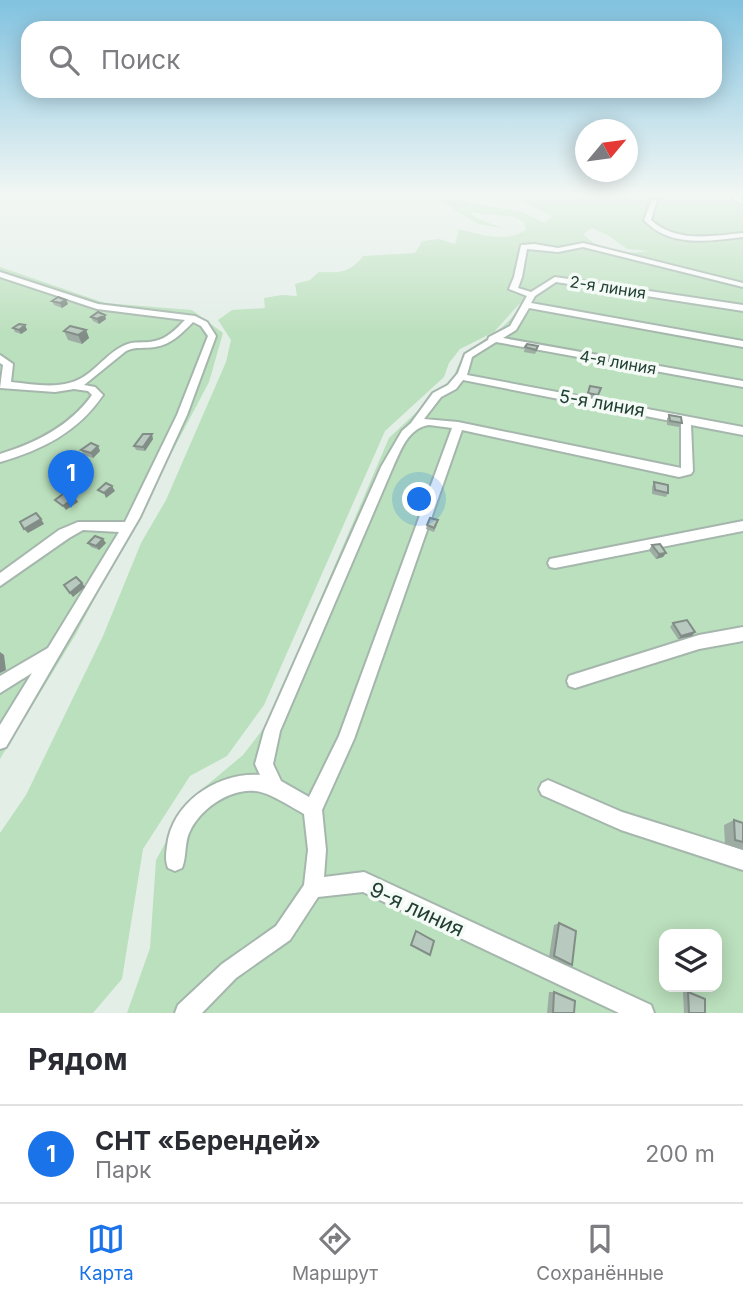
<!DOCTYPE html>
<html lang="ru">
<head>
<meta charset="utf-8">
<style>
	body { margin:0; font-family:Inter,sans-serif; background:#f7f7f7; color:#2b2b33 }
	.controls { position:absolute; right:21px; bottom:21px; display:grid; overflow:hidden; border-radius:14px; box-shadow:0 4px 18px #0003 }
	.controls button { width:63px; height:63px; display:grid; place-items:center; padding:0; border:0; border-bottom:2px solid #e1e1e2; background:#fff; color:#2b2b33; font:35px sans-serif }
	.compass { position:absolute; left:575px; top:119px; width:63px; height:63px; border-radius:50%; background:#fff; box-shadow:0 4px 18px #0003; rotate:61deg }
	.you { position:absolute; left:420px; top:500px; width:24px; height:24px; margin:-18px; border:5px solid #fff; border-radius:50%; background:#1a73e8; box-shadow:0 0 0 10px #1a73e833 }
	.badge { display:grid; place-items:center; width:46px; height:46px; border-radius:50%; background:#1a73e8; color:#fff; font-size:23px; font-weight:700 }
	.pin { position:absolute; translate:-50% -58px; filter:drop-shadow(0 2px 4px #0008) }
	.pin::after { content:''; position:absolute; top:37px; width:24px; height:21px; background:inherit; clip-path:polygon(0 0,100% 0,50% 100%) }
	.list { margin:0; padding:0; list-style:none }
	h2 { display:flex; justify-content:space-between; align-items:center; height:91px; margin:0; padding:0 28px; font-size:30px }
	h2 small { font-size:23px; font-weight:400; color:#7c7c81 }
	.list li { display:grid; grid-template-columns:46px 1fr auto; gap:21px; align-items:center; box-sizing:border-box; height:98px; padding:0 28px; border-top:2px solid #e1e1e2 }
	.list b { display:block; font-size:26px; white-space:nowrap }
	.list p { margin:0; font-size:23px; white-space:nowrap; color:#7c7c81 }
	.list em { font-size:23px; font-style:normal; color:#7c7c81 }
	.icon { flex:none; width:38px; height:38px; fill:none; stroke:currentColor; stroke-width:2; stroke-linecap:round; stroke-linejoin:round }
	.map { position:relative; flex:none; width:743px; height:1013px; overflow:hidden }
	.search { position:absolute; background:#fff; box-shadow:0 4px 18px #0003; left:21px; right:21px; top:21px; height:77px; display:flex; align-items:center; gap:18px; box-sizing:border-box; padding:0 24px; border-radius:21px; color:#7c7c81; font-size:26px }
	.sheet { height:189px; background:#fff }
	nav { display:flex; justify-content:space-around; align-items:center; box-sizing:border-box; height:98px; border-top:2px solid #e1e1e2; background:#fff; font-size:19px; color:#7c7c81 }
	nav a { display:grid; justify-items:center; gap:4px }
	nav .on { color:#1a73e8 }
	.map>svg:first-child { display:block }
	.green { fill:#bbe0bd; fill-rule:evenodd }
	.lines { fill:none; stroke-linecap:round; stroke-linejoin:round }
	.minor-casing { stroke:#a5b6ad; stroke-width:4 }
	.minor { fill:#fff; fill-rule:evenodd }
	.wall { fill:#9eada4 }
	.shaded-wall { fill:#818d86 }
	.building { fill:#b8c9bf; stroke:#818d86; stroke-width:2 }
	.labels { text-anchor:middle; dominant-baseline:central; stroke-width:7; stroke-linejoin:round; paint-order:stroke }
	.far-street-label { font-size:16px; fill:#224032; stroke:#f4faf6 }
	.street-label { font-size:18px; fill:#224032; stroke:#f4faf6 }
	.near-street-label { font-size:21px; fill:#224032; stroke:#f4faf6 }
</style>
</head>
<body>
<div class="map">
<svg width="743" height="1013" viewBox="0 0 743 1013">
	<rect width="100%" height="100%" fill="#e3eee7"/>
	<path class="green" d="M428 193H451L472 203 522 212 545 223 552 216 505 193 518 194 540 202 527 193H743V1013H127L150 948 156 860 188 801 243 755 267 724 389 438 454 377C464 338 507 338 521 302L494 332 460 349 449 363 444 377 385 431 264 705 227 756 190 776 143 849 122 979 93 1013H0V833L26 795 103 636 141 543 166 500 226 362 231 340 218 320 232 310 265 308 264 298 282 295 297 296 295 284 310 280 319 272C340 273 350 273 363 256L415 253 422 241 439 239 455 244 459 229C481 235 505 243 526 230L524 222 515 217 470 212 476 218 502 228 478 224ZM592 228 609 236 627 249 649 251C627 255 599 251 583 234ZM664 934H717V987H664Z
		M0 267 105 303 192 310 223 333 209 382 76 634 0 759Z"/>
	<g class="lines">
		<g class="minor-casing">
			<path id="minor" d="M737 193H743L740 199 743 200V204L733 200Z
				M652 199 657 200 651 220C676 243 711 236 743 233V237C709 241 670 248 644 220Z
				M583 243 743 283V287L583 247 558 252 527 249 522 277 518 288 531 292 555 277 743 305V311L556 282 535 296 531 303 743 341V347L529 308 516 330 503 338 743 381V387L496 342 472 357 467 375 743 427V435L691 425 693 471 691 474 679 477 462 430 354 739 322 810 326 850 324 877 364 872 651 1005 654 1013H619L363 892 318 897 290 940 236 978 202 1013H175L178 1005 222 964 276 926 304 885 308 850 304 814C292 807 279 799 267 794 238 782 202 806 190 831 184 842 187 856 182 868L175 871 168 868C165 860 166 854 167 846 172 802 218 772 260 775L255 764 264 731 381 467 402 431 411 423 433 393 448 385 458 373 465 354 488 340 489 337 510 326 527 296 509 289 514 277 521 245 534 244 558 248ZM463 380 681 423V468L458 422 424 419 441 397 456 389ZM429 425 452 428 339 736 309 797 281 781 273 764 280 731 393 467C401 450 408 428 429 425Z
				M0 272 98 304 195 316 207 322 216 336 187 415 140 517 6 747 0 749V725L32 673 0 693V676L48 648 119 532 83 530 69 538 0 586V573L59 530 78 522H125L177 415 208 336 201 326 193 322C182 333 171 345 155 347 144 349 136 346 126 351L84 385 95 387 103 395C78 432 42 450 0 462V454C36 443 70 426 92 395L88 391 74 389 55 392 0 388 3 365 0 363V355L13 364 11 382C38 385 67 391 89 373 101 364 110 352 123 346 134 340 144 344 155 341 167 339 177 328 185 320L97 309 0 277Z
				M743 521V531L555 568 550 567 548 563 550 559 555 558Z
				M743 627V641L699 649 575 688 569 686 567 681 569 676 575 674 699 635Z
				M548 780 622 812 743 850V870L621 830 542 795 539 789 542 783Z"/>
		</g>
		<use href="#minor" class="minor"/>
	</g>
	<path class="wall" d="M66 300 68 304 62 308 54 305 52 301Z
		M91 317 106 319 99 324 93 321Z
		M25 325 27 330 21 334 15 332 13 328Z
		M86 330 89 338 82 344 68 340 64 331Z
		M525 347 537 350 535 354 524 352Z
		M609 358 620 365 619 369 607 367Z
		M590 386 601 388 597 400 586 397Z
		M669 415 682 423 679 427 667 425V419Z
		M153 439 145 451 136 450 134 446Z
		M98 446 100 451 93 458 84 455 81 450Z
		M654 482 668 493 666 497 652 494V487Z
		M427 525H437L434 532 426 529Z
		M88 543H106L99 550 91 547Z
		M652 545 666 553 663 557 656 559 649 550Z
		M673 623 695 632 692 636 678 639 670 627Z
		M734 820 743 823V850L725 844 724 825Z
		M559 923 572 965H566L549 957 554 925Z
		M549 992H554L574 1013H547Z
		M683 992H688L705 1013H684Z"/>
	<path class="shaded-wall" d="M66 300 68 304 62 308 60 303Z
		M105 315 106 319 99 324 97 319Z
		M25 325 27 330 21 334 19 330Z
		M86 330 89 338 82 344 78 335Z
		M152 434 153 439 145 451 143 447Z
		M98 446 100 451 93 458 91 453Z
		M112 486 115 491 106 498 104 493Z
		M75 497 78 502 66 510 63 506Z
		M41 519 44 524 28 533 24 529Z
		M103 539 106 543 99 550 96 546Z
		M666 553 663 557 656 559 659 554Z
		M82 583 85 587 73 597 70 593Z
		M695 632 692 636 678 639 681 636Z
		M0 652 4 655 6 670 0 673Z"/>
	<path class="building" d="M58 297 66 300 60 303 52 301Z
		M98 312 105 315 97 319 91 317Z
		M19 324 25 325 19 330 13 328Z
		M70 326 86 330 78 335 64 331Z
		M527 344 538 346 536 350 525 347Z
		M609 358 621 360 620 365 609 362Z
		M590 386 601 388 598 395 588 393Z
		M669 415 681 417 682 423 670 421Z
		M143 434H152L143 447 134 446Z
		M91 443 98 446 91 453 81 450Z
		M654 482 668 485V493L655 490Z
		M106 483 112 486 104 493 98 490Z
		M67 491 75 497 63 506 55 500Z
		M36 513 41 519 24 529 20 522Z
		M430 518 438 520 434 528 427 525Z
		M95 536 103 539 96 546 88 543Z
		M660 544 666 553 659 554 652 545Z
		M76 577 82 583 70 593 64 585Z
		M687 620 695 632 681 636 673 623Z
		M734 820 743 823V842L735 840Z
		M559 923 576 931 572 965 554 956Z
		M416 931 434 941 430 955 411 945Z
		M554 992 575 1001 574 1013H553Z
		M688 992 705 999V1013H689Z"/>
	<linearGradient id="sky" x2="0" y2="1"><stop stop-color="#81c2df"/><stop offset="0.58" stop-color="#f2f7f4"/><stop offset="1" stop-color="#f2f7f4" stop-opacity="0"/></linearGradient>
	<rect width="743" height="335" fill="url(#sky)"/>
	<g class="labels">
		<g class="far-street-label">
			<text transform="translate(608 287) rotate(9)">2-я линия</text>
			<text transform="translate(618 362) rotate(10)">4-я линия</text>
		</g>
		<g class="street-label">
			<text transform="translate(602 403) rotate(10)">5-я линия</text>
		</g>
		<g class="near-street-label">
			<text transform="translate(417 909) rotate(25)">9-я линия</text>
		</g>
	</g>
</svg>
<div class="controls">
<button><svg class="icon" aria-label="layers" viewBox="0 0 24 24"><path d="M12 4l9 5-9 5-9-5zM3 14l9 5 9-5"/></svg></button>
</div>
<svg class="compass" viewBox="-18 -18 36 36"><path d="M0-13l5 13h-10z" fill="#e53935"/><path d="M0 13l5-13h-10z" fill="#7c7c81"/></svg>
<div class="you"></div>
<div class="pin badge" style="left:71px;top:508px">1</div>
<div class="search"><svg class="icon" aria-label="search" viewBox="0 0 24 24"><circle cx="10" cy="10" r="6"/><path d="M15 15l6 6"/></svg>Поиск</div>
</div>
<section class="sheet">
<h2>Рядом<small></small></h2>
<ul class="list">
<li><span class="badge">1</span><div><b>СНТ «Берендей»</b><p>Парк</p></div><em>200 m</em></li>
</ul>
</section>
<nav>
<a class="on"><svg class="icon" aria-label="map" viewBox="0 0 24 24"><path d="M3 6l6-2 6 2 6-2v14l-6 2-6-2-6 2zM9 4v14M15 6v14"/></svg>Карта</a>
<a><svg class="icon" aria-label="directions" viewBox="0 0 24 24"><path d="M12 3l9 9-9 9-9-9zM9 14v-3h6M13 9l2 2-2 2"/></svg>Маршрут</a>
<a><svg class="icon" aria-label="saved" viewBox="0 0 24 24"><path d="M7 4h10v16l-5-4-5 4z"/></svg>Сохранённые</a>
</nav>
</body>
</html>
